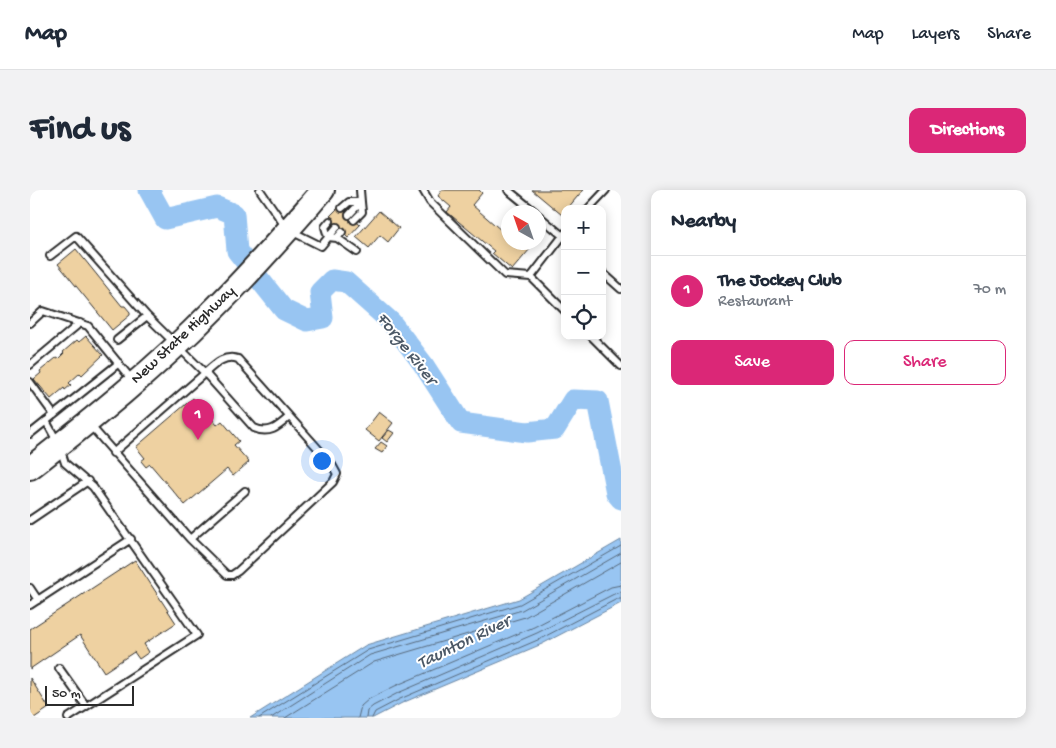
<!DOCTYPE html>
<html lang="en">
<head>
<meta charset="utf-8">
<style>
	body { margin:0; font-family:"Gochi Hand",sans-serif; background:#f2f2f3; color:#1f2937 }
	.controls { position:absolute; right:15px; top:15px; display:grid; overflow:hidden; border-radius:10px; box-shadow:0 2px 12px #0003 }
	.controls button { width:45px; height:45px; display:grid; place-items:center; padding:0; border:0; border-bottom:1px solid #e0e1e3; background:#fff; color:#1f2937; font:25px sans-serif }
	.compass { position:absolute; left:471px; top:15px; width:45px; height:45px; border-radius:50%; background:#fff; box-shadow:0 2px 12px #0003; rotate:320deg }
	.scale { position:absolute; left:15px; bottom:12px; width:89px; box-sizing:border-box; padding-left:5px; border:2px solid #2b2b2b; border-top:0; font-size:14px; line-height:18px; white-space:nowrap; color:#2b2b2b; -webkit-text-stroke:4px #fff; paint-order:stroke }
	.you { position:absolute; left:291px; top:270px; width:18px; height:18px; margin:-12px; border:4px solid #fff; border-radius:50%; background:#1a73e8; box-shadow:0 0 0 8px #1a73e833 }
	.badge { display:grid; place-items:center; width:32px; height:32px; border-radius:50%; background:#db2777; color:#fff; font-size:16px; font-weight:700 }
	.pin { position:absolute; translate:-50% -41px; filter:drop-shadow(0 1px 2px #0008) }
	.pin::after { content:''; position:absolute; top:26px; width:18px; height:15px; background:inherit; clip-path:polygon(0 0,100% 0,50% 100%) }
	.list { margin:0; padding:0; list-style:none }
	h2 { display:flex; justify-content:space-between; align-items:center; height:65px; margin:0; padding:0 20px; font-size:21px }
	h2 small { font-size:16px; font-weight:400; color:#747a83 }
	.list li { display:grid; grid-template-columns:32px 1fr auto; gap:15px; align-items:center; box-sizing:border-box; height:70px; padding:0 20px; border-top:1px solid #e0e1e3 }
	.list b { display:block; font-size:19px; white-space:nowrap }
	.list p { margin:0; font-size:16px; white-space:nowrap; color:#747a83 }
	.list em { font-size:16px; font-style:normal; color:#747a83 }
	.actions { display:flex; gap:10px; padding:15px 20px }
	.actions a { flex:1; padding:11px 0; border:1px solid #db2777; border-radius:10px; text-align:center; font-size:18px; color:#db2777 }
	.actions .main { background:#db2777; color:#fff }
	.icon { flex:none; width:28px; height:28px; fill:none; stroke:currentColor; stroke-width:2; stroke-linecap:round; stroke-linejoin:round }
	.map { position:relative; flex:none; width:591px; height:528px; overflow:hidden; border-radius:10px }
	header { display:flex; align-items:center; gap:30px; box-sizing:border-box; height:70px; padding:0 25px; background:#fff; border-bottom:1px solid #e0e1e3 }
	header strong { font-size:24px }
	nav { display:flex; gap:28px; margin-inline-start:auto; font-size:18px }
	.intro { display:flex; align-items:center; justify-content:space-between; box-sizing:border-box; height:120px; padding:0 30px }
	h1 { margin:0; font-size:35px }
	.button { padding:12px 22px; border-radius:10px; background:#db2777; color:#fff; font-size:18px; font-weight:700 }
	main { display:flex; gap:30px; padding:0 30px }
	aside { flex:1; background:#fff; border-radius:10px; box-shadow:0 2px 12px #0003 }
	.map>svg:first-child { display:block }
	.water { fill:#98c5f2; stroke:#6c87a2 }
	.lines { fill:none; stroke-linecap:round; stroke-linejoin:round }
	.shore { stroke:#57697b; stroke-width:1 }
	.river { stroke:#98c5f2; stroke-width:21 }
	.building { fill:#eed1a1; stroke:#2b2b2b }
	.lane-casing { stroke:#2b2b2b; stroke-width:10 }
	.highway-casing { stroke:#2b2b2b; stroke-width:26 }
	.lane { stroke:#fff; stroke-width:6 }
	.highway { stroke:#fff; stroke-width:22 }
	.labels { text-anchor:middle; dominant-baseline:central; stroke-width:4; stroke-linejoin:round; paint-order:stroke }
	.street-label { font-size:16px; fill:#2b2b2b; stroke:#fff }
	.water-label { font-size:18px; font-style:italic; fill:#4c5967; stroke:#fff }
</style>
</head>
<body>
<header>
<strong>Map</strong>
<nav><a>Map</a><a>Layers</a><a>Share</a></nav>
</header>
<div class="intro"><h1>Find us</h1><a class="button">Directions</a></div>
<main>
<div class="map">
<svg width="591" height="528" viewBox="0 0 591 528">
	<rect width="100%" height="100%" fill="#fff"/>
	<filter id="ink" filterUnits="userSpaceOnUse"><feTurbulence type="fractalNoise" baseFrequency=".02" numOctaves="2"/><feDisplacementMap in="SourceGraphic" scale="10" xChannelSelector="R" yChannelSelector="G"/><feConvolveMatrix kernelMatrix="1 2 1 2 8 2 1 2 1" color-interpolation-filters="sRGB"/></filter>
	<g filter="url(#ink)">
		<path class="water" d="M591 350V413L512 454 372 513 343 528H220L336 455 489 409Z"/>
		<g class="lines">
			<path class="shore" d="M229 528 338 460 490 414 591 356
				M241 528 340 465 492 420 591 363
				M255 528 344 472 495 427 591 372
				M328 528 331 516 339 509 365 496 504 437 581 397 591 395
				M336 528 337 521 343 516 368 503 507 443 584 404 591 402
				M342 528 345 522 370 509 510 449 587 409H591"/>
			<path class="river" d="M119 0 135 29 187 17 204 24 207 61 254 120 277 131 293 128 290 102 302 90 316 92 361 132 393 174 431 233 497 242 525 239 543 210 568 211 586 303 591 309"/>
		</g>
		<path class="building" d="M412 0H449L452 3 442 15 472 41 478 33V52H506L482 80 462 63 464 61 417 22 421 17 408 6Z
			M502 0H553L537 19H535V22L532 25Z
			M310 16 330 35 318 48 298 28Z
			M349 21 369 38 358 52 350 45 339 58 326 47Z
			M46 59 92 116H95L100 122V125L82 140 28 74Z
			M56 146 73 165 52 185 50 183 39 193 41 195 35 200 34 198 21 209 4 189 11 183 10 181 26 168 28 169 34 163 33 162 47 150 49 152Z
			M163 208 172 218 176 215 181 221 178 224 187 235 192 231 209 251 204 255 219 272 203 286 197 279 155 315 120 274 116 277 111 271 115 268 106 257Z
			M349 222 363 233 349 251 335 240Z
			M359 240 364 243 357 252 352 248Z
			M351 252 357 256 352 263 345 259Z
			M105 370 146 433 114 454 119 462 109 469 104 462 74 482 50 445 0 479V439Z
			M0 488 19 518 4 528H0Z"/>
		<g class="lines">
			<g class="lane-casing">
				<path id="lane" d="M230 0 255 36
					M393 0 400 12 475 85 501 87
					M478 0 505 22
					M312 18 319 12H331L332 22 324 30
					M558 19 576 0
					M319 25 331 12 330 0
					M508 25 534 47
					M300 31 295 37 298 47 307 48 312 42
					M263 42 291 56 307 37
					M535 43 501 87 535 121
					M307 48 327 62
					M20 66 46 46 117 126 175 183C185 174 195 164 208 169L301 273 307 284 303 292 208 381 202 385H197L160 349 60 235
					M572 82 591 99
					M0 133 13 121 58 136 102 190
					M561 146 591 176
					M87 150 117 126
					M0 175 50 133
					M0 192 24 225
					M16 231 29 255 35 273 63 297 167 445 38 528
					M0 244 89 173
					M83 263 175 183 224 238C239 245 248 237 259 227
					M0 330 58 291
					M160 349 215 301
					M0 398 8 410
					M0 415 101 349
					M29 478 56 516"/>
			</g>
			<g class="highway-casing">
				<path id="highway" d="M0 278C63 229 126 178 182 121 221 83 257 41 293 0"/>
			</g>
			<use href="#lane" class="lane"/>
			<use href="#highway" class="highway"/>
		</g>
	</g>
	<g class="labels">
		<g class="street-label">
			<text transform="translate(154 146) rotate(-43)">New State Highway</text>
		</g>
		<g class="water-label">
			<text transform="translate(376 159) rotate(52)">Forge River</text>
			<text transform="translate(434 453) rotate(-26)">Taunton River</text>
		</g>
	</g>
</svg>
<div class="controls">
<button>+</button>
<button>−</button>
<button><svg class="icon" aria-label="locate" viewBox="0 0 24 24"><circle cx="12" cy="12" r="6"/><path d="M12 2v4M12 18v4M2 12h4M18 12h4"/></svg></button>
</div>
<svg class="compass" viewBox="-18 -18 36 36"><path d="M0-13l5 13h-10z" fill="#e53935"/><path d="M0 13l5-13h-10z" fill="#747a83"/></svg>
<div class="scale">50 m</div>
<div class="you"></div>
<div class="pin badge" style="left:168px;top:250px">1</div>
</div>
<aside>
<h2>Nearby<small></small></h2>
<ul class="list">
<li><span class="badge">1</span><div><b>The Jockey Club</b><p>Restaurant</p></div><em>70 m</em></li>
</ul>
<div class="actions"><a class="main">Save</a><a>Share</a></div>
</aside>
</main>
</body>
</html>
